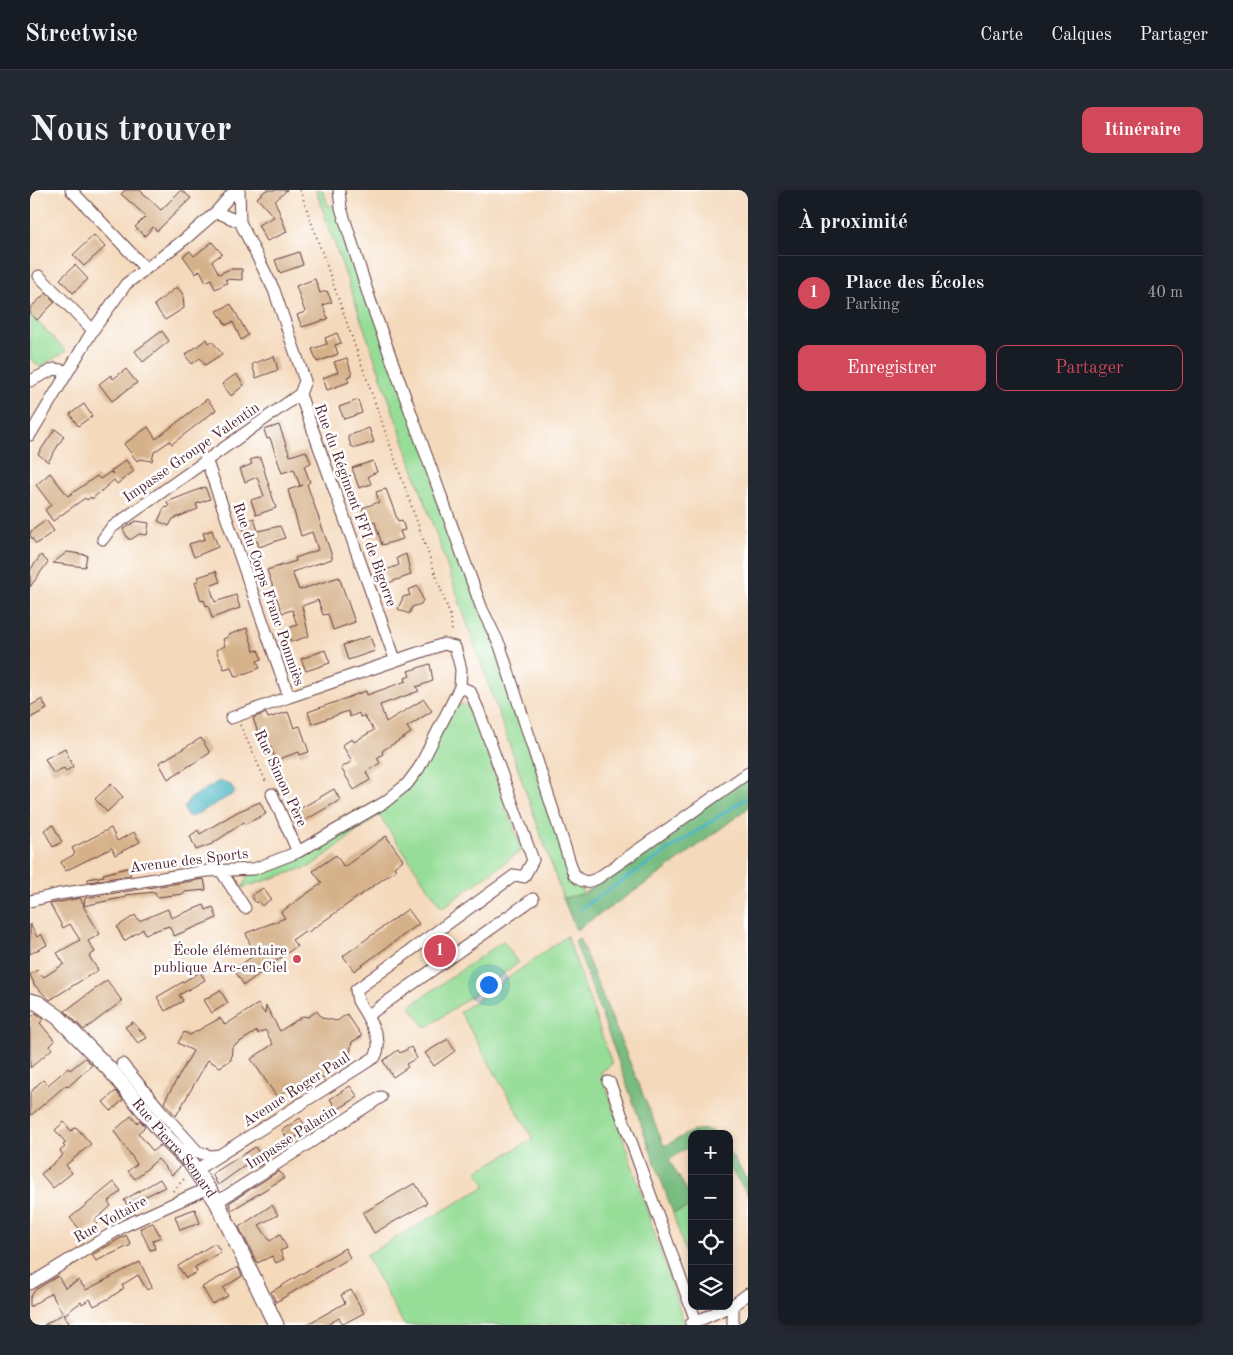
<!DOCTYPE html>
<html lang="fr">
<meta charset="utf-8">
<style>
:root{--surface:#171b24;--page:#242831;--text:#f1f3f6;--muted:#9ea1a6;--line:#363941;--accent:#d1495b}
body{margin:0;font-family:"Old Standard TT",serif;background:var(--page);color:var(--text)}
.controls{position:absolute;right:15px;bottom:15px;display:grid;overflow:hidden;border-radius:10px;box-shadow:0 2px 8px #0003}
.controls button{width:45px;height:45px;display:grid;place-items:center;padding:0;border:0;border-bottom:1px solid var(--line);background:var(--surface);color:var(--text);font:25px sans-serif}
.you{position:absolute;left:458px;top:794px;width:18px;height:18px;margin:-12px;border:4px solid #fff;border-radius:50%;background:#1a73e8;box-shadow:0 0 0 8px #1a73e833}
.badge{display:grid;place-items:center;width:32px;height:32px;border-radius:50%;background:var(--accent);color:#fff;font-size:16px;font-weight:700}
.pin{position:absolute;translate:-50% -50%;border:2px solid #fff;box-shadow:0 1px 5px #0006}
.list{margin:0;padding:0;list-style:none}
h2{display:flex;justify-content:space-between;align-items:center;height:65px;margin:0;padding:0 20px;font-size:21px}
h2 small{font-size:16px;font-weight:400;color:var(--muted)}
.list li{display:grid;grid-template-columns:32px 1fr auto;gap:15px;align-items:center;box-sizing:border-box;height:75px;padding:0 20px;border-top:1px solid var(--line)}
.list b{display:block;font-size:19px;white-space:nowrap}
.list p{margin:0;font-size:16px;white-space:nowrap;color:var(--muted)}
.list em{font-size:16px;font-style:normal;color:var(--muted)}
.actions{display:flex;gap:10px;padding:15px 20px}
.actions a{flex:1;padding:11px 0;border:1px solid var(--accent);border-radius:10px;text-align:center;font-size:18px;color:var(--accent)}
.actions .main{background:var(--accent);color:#fff}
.icon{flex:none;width:28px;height:28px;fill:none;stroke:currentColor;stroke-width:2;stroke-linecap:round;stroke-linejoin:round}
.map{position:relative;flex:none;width:718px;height:1135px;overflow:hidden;border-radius:10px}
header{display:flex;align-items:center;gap:30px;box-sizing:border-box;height:70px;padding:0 25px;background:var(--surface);border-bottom:1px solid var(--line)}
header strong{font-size:24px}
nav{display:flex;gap:28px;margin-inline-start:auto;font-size:18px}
.intro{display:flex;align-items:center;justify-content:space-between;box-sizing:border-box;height:120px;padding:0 30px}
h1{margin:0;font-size:35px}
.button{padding:12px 22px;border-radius:10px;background:var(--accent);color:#fff;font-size:18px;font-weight:700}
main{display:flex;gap:30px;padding:0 30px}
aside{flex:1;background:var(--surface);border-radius:10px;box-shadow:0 2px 8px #0003}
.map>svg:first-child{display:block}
.green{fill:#96dd97;stroke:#707e61}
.forest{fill:#78bc80;stroke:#616e56}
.water{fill:#47b4c3;stroke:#486a77}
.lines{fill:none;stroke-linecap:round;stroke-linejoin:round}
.stream{stroke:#47b4c3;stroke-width:3}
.building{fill:#d5b189}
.minor-casing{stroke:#643b41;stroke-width:13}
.major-casing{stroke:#643b41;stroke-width:17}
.path{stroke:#643b41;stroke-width:2;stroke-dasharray:1 4;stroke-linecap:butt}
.minor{stroke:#fff;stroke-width:11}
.major{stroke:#fff;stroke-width:15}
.poi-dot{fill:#d1495b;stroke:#fff;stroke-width:2}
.labels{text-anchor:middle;stroke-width:5;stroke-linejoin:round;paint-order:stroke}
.street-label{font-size:15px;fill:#4a1f2b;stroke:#fff}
.poi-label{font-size:15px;fill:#4a1f2b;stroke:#fff;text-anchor:end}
</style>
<header>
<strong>Streetwise</strong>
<nav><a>Carte</a><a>Calques</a><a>Partager</a></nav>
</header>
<div class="intro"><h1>Nous trouver</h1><a class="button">Itinéraire</a></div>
<main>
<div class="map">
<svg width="718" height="1135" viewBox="0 0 718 1135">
<rect width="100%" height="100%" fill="#fff"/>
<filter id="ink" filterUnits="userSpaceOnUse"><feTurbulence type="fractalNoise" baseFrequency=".02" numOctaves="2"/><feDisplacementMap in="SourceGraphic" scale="10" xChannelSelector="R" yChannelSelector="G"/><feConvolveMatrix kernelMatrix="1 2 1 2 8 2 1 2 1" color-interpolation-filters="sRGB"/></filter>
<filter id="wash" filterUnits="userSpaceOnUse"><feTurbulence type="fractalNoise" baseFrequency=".0096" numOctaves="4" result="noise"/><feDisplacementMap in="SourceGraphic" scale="20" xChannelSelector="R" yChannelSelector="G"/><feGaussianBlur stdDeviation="1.12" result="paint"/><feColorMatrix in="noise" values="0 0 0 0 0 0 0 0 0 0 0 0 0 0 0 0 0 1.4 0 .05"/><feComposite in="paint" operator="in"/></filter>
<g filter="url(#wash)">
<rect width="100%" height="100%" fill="#f4d9bb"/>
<path class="green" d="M286,0H293L298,16L312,13L553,704L533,708Z
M0,124L36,161L10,177L0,168Z
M433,514L439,518L445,529L492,660L412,718L349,625L281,676L212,698L218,686L225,682L246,678L274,665L377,600L425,516Z
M537,746L582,874L571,882L655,1135H374L336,1065L456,996L447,981L503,949L430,822Z
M473,751L488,773L396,838L380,816Z
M662,1016V1083L643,1023Z"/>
<path class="forest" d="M718,587V618L630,684L546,740L533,708L553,704Z
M549,748L634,956C651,949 669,931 686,944H662V955L639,970L662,1009V1016L643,1023L545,751Z
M699,962L718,990V1005L699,977Z"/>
<path class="water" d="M189,591L201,595L205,603L162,627L156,625L154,618L158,610Z"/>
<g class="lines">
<path class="stream" d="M550,719L718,607
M141,940L155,956"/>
</g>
<g id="blocks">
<path class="building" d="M95,0H110L131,20L151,0L161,8L127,41L123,37L115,46L105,37L116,26L91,4Z
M236,0H257L245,11L257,42L237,51L228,35L244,27L227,8Z
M64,45L75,57L54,76L43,65Z
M182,52L192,64L182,71L189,84L200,79H212V90L195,89L197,93L185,99L181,89L176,92L170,80L166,84L153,66L160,61L164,66Z
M269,62L273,75L250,83L245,70Z
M45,75L58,89L43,103L30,89Z
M285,89L290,103L297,101L302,112L293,115L298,129L272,137L267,125L275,122L266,96Z
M147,97L153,104L154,118L135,130L124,115Z
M16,103L25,112L7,130L0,124V118Z
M201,114L218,145L211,150L203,132L196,135L187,121Z
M132,141L139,151L113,172L105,161Z
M307,143L311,153L305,155L308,164L287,172L282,159L297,154L295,148Z
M177,149L179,153L182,151L192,164L175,175L170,168L162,174L155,165Z
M244,166L248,180L226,188L222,174Z
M317,168L322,185L317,187L319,192L297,200L293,188L308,182L304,172Z
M96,179L107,193L82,211L69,194L81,185L83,189Z
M206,184L214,195L201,206L192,194Z
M177,209L186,220L142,254L140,251L124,262L122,271L110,269L107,271L94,254L118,237L126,249Z
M328,210L332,223L314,229L309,217Z
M54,214L62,226L48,236L40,224Z
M249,235L260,266L276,261L281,273L274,276L280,292L277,294L302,366V369L262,382L269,400L309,387L325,432L303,440L298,424L293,425L288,410L272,416L279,446L261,452L256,439L267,435L262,420L252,423L237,380L266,371L265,368L288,360L282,342L271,346L258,300L273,295L270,296L264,279L252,283L240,248L237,249L234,240Z
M339,238L344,252L326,258L321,256L318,246Z
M25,239L34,246L18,272L8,264Z
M230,267L246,318L226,325L221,310L234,306L227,287L215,292L210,279L222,274L220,270Z
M96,270L104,281L87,294L84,290L62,309L61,307L57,310L55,308L23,331L15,320L21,315L6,295L20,283L38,306L67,286L70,289L80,282L83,284L81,281Z
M343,271L347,282L338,286L341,294L329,298L322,278Z
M175,297L180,309L166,314L168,319L143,329L139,336L128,331L134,318L139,317L137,312Z
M356,299L368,331L372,330L375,340L370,341L373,349L352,355L345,332L338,335L332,318L349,312L346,302Z
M224,328L228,341L250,336L255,348L229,357L227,351L221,353L210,333Z
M16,330L24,341L6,354L0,346V342Z
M106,331L119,333L117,345L109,344L102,349H98L93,339Z
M182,340L188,357L164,367L159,354L175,349L173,343Z
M37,362L57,365L55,377L23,373Z
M376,364L381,385L358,393L354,381L369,375L367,368Z
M11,365L18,372L0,397V380Z
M186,381L190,392L180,396L185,412L206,405L210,418L182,428L178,415L176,416L174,410L171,411L165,392L169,390L168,387Z
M388,396L393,410L391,414L382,417L379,424L368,419L373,407L380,405L378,400Z
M217,438L224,461L228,460L232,469L227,471L230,478L205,487L201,477L194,479L186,460L195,456L193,449L198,447V445Z
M340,446L345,461L318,470L313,455Z
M295,460L300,473L276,481L271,469Z
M400,474L403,491L386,497L389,501L350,515L356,532L394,509L402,521L377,537L381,543L352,561L353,564L347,568L350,573L336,582L340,590L324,600L311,578L322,571L312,555L322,549L324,552L344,540L334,526L330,527L329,523L320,527L318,521L282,534L278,522L336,501L337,505L376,491L375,488L380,486L378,481Z
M12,509L17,519L0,528V516Z
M258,522L264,538L270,536L279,562L270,565L269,562L246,570L239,553L232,555L223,528L236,523L238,528Z
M171,548L180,563L138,589L129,573Z
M35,558L43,577L36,581L34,578L23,583L15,569Z
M81,594L93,607L77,622L65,609Z
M304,599L310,610L267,635L261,624Z
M230,612L236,624L215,634L214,632L182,654L166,660L160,646L168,640L170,644L207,622Z
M23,635L32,652L23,657L14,640Z
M81,638L87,651L104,642L110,652L85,665L82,658L35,681L31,672L45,664L42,658Z
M356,646L373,670L364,677L366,680L277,743L275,741L262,750L267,756L214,795L204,780L224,765L216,743L255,728L251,722L292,693L283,681L306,665L314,677Z
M97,678L101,685L58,692V689L74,686L73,684Z
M174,689L176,700L154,702V704L127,707L125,702L95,705L96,707L53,716L70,744L58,751L65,762L59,766L68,780L20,810L3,794L4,793L0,785L7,780L14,787L34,774L27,763L50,750L40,734L33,738L20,714L50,708L54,715L55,708Z
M233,698L241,709L232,716L228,711L226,713L221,706Z
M174,715L176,720L183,717L187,728L144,746L139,736L115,744L113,739L94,751L87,737L105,725L109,731L138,719L141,728Z
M378,719L389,734L324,781L313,766Z
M0,734L7,747L11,744L17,755L0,764Z
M170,782L175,790L149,805L153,811L135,821L127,807Z
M77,790L92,811L54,840L35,821Z
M190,800L198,813L182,823L174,810Z
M228,814L235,824L236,816L250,841L273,826L278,827L287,821L292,828L307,831L317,824L332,846L322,852L319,868L306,877L307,879L287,892L285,890L272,899L262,897L247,907L221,869L243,854L235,840L228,844L227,841L202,857L201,870L190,877L178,870L146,926L134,912L163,861L148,853L154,842L160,845L190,828L195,835Z
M6,823L14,829L10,833L25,851L20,856L22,859L0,878V828Z
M103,832L117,848L108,853L95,837Z
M418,849L425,861L404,876L395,863Z
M381,857L387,868L376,874L378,877L363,887L353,871L368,860L370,863Z
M55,868L62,875L38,897L36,895L0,926V904L6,896L13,890L18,895L38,878L40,880Z
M320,896L328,907L307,920L300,909Z
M86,901L93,910L81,921L73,912Z
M101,926L107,933L110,930L115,937L108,943L123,961L130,955L151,976L142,985L128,969L105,989L98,981L107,974L84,941Z
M270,928L278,940L259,951L252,940Z
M34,932L41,941L46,937L61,954L36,975L42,983L23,998L11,984L33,965L30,961L35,957L33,955L36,953L25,940Z
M225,957L235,972L227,977L223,970L188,995L182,984Z
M249,981L254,988L202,1020L199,1013Z
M130,989L135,997L97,1015L94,1010Z
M84,992L91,1001L78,1012L81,1016L64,1031L67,1034L52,1042L40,1028Z
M385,993L397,1013L344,1043L333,1023Z
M242,1015L248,1025L229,1035L240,1051L250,1044L257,1058L250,1061L254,1069L246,1073L242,1066L227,1073L209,1037Z
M165,1019L170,1033L150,1040L145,1026Z
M123,1033L131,1047L123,1050L125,1059L120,1060L110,1038Z
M96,1045L101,1055L66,1071L62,1065Z
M185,1053L191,1062L165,1077L167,1082L156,1088L148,1076Z
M315,1058L320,1068L246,1112L241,1102Z
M110,1072L122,1097L117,1100L108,1085L92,1095L94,1098L80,1108L64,1116L60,1109L52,1114L51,1112L34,1125L40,1135H14L33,1124L21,1103L0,1117V1108L5,1100L28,1086L35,1098L49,1090L56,1100Z
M208,1077L212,1086L193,1098L198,1106L182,1114L172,1097Z
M321,1100L334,1123L313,1134L309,1128L297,1135H276L315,1113L311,1105Z"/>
</g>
</g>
<g filter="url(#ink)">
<use href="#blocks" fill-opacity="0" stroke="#643b41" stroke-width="1"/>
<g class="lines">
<g class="minor-casing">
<path id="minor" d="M41,0L115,78
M209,0L210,32L244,100L275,191L270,204L365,469
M309,0L311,18L340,110L452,419L470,456L544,685C552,693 558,693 568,688L718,583
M186,22L210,32
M9,86L63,140
M0,191L24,179L37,181
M0,245L63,140L96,94L155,49L186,22L205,0
M73,349L81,338L270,204
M430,497L440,501L448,519L503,670L494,687L485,685L326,800L328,811L337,826L503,709
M201,528L259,507
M242,604L268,662
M191,681L215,718
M0,711L29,704L177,681L224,679L268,662L355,612L377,594L389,578L430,497L431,479L425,457L414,454L259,507L176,269
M92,874L132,922L168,962L180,966L190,965
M578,892L580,893L666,1131
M166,980L345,867C353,852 344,840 337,826
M187,1012L351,907
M0,1094L94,1036L178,998
M703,1115V1135
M661,1134L703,1115L718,1104"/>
</g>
<g class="major-casing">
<g id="major">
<path id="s1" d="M0,811L8,813L28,827L81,881L135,946L159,971L187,1012L246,1135"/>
</g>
</g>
<path class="path" d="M270,0L421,428L422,444
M210,535L237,594
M143,1001L155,988"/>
<use href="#minor" class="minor"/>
<use href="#major" class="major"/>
</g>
</g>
<circle class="poi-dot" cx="267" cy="769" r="5"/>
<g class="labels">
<g class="street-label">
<text transform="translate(161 262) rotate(-35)" y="5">Impasse Groupe Valentin</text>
<text transform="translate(326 315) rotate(70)" y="5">Rue du Régiment FFI de Bigorre</text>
<text transform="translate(239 404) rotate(71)" y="5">Rue du Corps Franc Pommiès</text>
<text transform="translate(251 588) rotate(65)" y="5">Rue Simon Père</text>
<text transform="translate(159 670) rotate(-7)" y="5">Avenue des Sports</text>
<text transform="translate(266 899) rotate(-33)" y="5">Avenue Roger Paul</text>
<text transform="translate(261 947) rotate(-33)" y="5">Impasse Palacin</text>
<text dy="5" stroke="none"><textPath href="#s1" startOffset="208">Rue Pierre Semard</textPath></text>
<text transform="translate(80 1029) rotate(-29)" y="5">Rue Voltaire</text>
</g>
<g class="poi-label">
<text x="257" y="765">École élémentaire<tspan x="257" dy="17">publique Arc-en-Ciel</tspan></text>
</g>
</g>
</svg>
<div class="controls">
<button>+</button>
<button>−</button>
<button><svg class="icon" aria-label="locate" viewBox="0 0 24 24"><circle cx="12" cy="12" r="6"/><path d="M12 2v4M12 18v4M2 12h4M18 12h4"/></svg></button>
<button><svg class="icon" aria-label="layers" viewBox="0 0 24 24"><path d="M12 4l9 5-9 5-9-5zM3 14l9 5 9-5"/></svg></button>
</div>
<div class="you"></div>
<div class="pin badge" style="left:410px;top:761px">1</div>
</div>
<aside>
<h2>À proximité<small></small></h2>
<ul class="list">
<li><span class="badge">1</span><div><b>Place des Écoles</b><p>Parking</p></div><em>40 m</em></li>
</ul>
<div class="actions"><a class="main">Enregistrer</a><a>Partager</a></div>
</aside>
</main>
